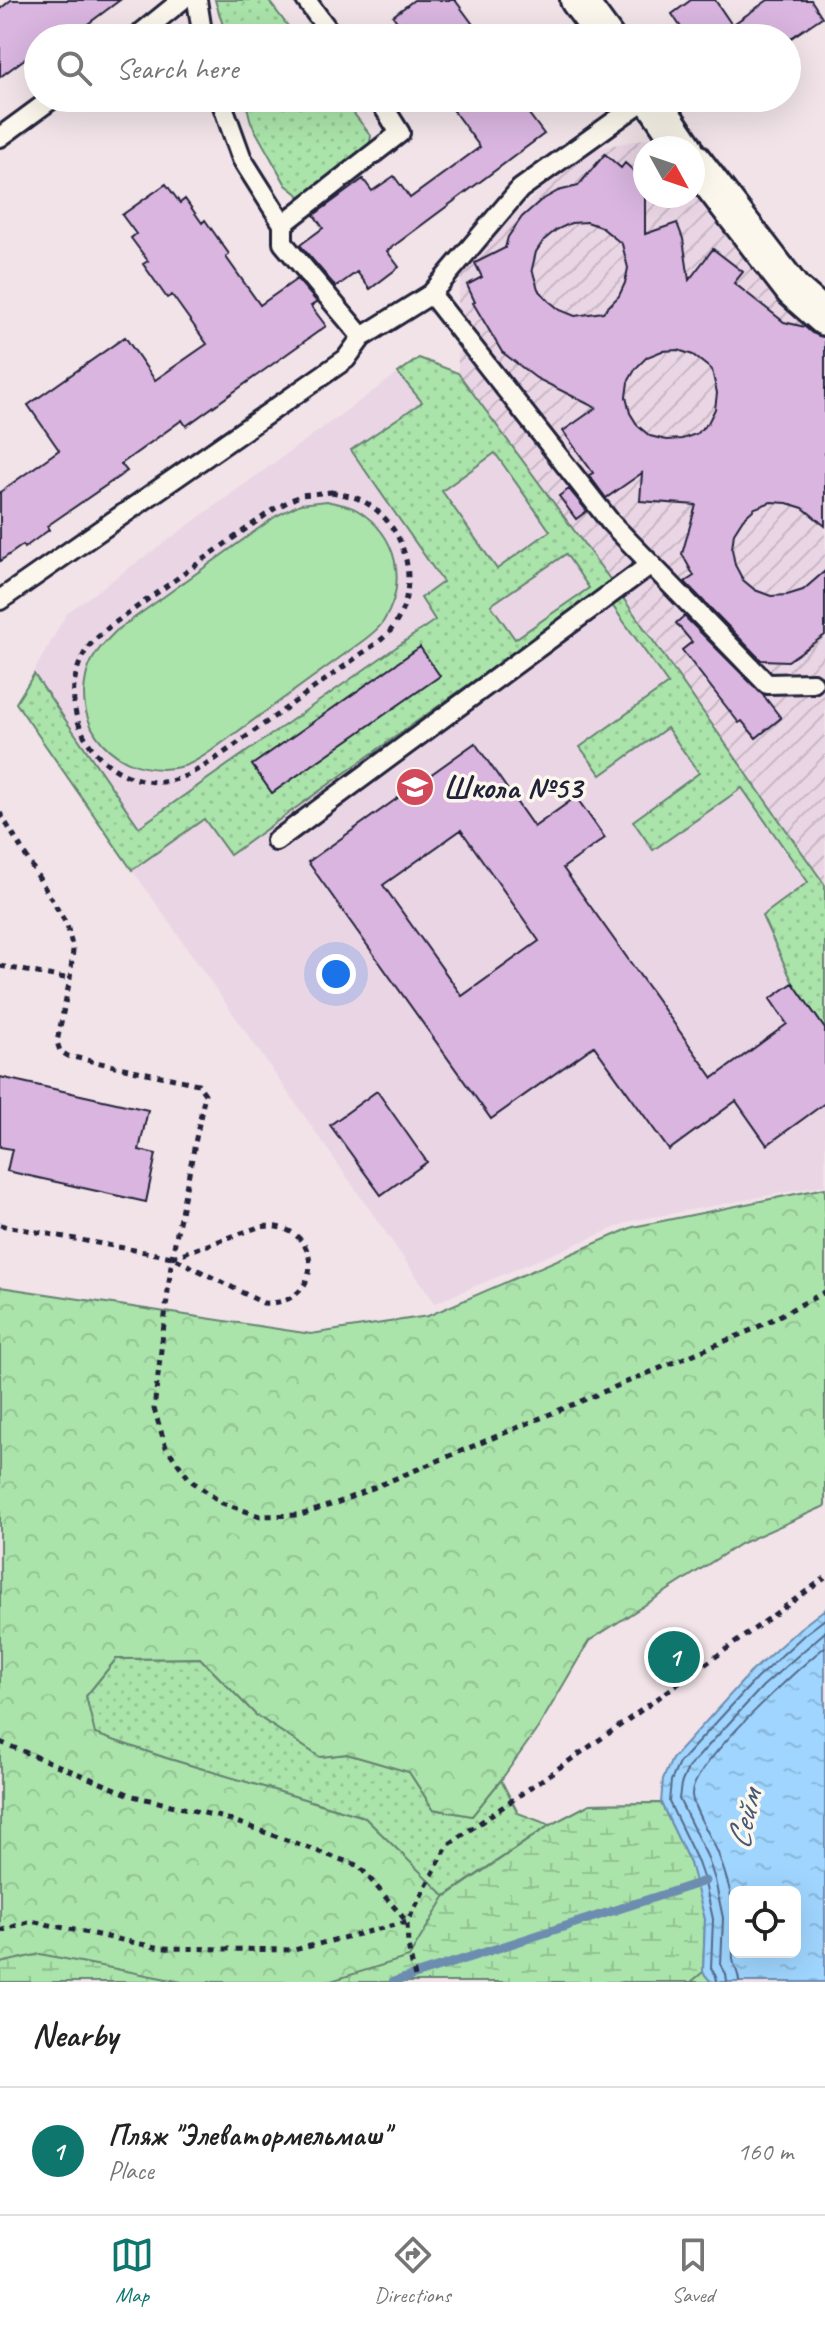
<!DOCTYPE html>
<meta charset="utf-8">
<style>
:root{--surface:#fff;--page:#f2f2f2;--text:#222;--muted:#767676;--line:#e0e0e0;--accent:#0f766e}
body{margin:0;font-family:Caveat,sans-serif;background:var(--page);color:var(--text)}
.controls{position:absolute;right:24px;bottom:24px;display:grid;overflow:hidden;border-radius:12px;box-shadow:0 8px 32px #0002}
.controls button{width:72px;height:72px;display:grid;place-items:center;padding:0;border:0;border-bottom:2px solid var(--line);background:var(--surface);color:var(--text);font:40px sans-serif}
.compass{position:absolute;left:633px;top:136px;width:72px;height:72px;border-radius:50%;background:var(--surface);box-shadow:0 8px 32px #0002;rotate:130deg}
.you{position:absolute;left:336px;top:974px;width:28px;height:28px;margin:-20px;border:6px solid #fff;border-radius:50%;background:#1a73e8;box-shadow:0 0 0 12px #1a73e833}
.badge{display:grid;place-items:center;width:52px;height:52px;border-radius:50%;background:var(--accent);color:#fff;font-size:26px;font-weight:700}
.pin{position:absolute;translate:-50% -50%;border:4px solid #fff;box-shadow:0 2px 8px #0006}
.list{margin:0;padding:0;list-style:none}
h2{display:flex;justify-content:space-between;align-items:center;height:104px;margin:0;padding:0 32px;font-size:34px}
h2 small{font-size:26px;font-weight:400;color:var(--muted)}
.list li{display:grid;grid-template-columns:52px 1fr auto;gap:24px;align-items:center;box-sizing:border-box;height:128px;padding:0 32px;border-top:2px solid var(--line)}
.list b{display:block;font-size:30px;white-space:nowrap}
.list p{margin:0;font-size:26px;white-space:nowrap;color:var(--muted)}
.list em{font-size:26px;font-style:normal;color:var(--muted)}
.icon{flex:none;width:44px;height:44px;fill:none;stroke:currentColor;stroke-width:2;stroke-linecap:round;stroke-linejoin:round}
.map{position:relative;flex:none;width:825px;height:1982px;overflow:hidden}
.search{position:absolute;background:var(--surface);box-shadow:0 8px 32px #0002;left:24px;right:24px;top:24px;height:88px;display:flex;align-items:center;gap:20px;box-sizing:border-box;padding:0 28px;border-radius:44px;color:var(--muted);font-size:30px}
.sheet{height:232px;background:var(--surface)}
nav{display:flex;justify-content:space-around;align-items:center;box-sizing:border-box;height:112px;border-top:2px solid var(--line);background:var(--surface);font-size:22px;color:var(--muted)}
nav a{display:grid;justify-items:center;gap:4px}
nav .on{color:var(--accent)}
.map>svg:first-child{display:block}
.built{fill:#ead5e5}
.industrial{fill:url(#industrial-furrows)}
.grass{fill:url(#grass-dots);stroke:#668372;stroke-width:2;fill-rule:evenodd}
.forest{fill:url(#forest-crowns);stroke:#668372;stroke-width:2}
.wetland{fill:url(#wetland-marsh);stroke:#668372;stroke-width:2}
.garden{fill:#aae4aa;stroke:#668372;stroke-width:2}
.water{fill:url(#water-ripples);stroke:#6d8db0;stroke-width:2;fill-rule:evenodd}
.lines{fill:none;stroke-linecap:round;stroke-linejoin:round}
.shore{stroke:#546a89;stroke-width:2}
.stream{stroke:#6d8db0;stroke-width:9}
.building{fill:#d9b5df;stroke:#22223b;stroke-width:2;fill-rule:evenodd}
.service-casing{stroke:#22223b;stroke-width:24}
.minor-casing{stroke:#22223b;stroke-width:40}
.path{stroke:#22223b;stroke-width:5;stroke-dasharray:6 6;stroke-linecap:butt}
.service{stroke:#fbf7ec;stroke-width:18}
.minor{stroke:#fbf7ec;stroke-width:34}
.labels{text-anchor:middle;stroke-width:7;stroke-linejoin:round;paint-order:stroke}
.poi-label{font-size:32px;font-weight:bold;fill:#22223b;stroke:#fbf7ec;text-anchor:start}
.water-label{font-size:34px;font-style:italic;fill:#485876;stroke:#fbf7ec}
</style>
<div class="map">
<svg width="825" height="1982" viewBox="0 0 825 1982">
<defs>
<pattern id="industrial-furrows" width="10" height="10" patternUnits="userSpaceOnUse" patternTransform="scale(2)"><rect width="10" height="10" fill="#ead5e5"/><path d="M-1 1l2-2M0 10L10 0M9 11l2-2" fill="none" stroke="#c8b7c5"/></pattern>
<pattern id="grass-dots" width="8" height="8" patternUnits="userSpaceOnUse" patternTransform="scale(2)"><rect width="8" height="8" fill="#aae4aa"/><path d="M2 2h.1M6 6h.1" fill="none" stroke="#92c393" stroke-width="1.8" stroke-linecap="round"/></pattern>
<pattern id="forest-crowns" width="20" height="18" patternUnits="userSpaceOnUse" patternTransform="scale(2)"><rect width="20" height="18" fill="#aae4aa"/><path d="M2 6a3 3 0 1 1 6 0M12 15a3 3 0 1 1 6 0" fill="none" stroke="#92c393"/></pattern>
<pattern id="wetland-marsh" width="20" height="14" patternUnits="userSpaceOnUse" patternTransform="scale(2)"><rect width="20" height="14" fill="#aae4aa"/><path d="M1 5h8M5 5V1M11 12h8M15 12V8" fill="none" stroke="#92c393"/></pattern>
<pattern id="water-ripples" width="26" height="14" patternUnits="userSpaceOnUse" patternTransform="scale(2)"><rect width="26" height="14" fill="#9fd5fe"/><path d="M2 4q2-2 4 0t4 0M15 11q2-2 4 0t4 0" fill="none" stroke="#89b7db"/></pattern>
</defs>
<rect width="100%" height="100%" fill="#f1e3e8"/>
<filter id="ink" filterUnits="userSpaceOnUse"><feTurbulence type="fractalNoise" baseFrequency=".0125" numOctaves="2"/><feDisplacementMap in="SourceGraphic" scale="16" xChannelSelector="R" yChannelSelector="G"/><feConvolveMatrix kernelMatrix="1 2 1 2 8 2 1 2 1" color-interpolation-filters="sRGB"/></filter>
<g filter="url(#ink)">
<path class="built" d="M419,358L458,373L612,582L825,885V1185L631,1221L435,1303L16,703L67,613Z"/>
<path class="industrial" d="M649,138L657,148H645V196H693V191L770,284L825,328V885L612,582L458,373V297L465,261L541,190L594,149Z"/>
<path class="grass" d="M215,0H268L297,38H227Z
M245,98H342L371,136L369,148L307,195L300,196L286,185L251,123Z
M419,358L458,373L612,582L230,855L204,819L132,870L16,703L34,674L139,827L435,620L421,598L443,582L351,450L422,402L398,373ZM495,453L550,531L497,569L442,491ZM566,554L589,588L515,639L491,605Z
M623,598L825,885V1029L793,983L762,916L808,882L742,788L653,850L633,821L699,773L667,728L601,775L580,747L668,684L612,605Z
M200,1658L256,1715L320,1757L347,1754L409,1772L433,1809L472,1816L501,1780L518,1813L550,1825L445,1897L364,1817L166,1758L94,1734L86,1696L116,1659Z"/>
<path class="forest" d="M825,1188V1506L740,1544L589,1641L538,1728L501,1780L472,1816L433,1809L409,1772L347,1754L320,1757L256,1715L200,1658L116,1659L86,1696L95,1734L166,1758L364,1817L445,1896L550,1825L590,1804L661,1803L703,1972L711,1982H0V1287L311,1334L428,1316L633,1227Z"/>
<path class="wetland" d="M661,1803L690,1863L697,1885L705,1919L703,1972L691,1982H305L331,1981L409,1957L445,1897L550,1825L590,1804Z
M40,1954L182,1982H0V1963Z"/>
<path class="garden" d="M327,501C337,504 349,505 357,510C398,535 408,583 383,622C377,631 368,637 360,643L211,751C203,756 194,763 184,766C128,781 73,737 86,677C90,657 103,644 116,631L276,516L300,504Z"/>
<path class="water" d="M825,1609V1982H711L703,1972L705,1919L690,1863L661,1803L663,1779L672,1759L750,1673L799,1629ZM735,1892H795V1952H735Z"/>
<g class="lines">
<path class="shore" d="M717,1982L716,1976L711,1968L713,1919L705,1883L697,1860L669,1802L671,1781L679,1763L756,1679L804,1635L825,1619
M727,1982L726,1974L721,1965L723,1918L715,1880L707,1856L679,1799L681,1784L688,1768L763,1686L825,1632
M739,1982C739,1973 734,1967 733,1959C732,1945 736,1930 735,1916C732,1896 726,1875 719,1856C714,1840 693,1811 692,1795C689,1767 800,1666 825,1647"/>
<path class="stream" d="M393,1982L705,1881"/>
</g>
<path class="building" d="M11,0H120L69,38H38V49L0,77V9Z
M414,0H455L483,38H409L393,16Z
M691,0H715L732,25L768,0H811L822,17L791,38H688L672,14Z
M444,98H517L544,134L387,251L399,267L370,289L357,272L336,287L300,245L323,228L314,215L363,179L372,191L394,176L410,198L480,147Z
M605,154L621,168L625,163L645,181V234L677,223L683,239L689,280L713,249L743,272L734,283L784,322L805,327L812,333L825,337V526L803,508L787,503L771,502L755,508L743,519L734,533L732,549L735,565L743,580L755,590L771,596L787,595L803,590L825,571V635L788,661L761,660L685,582L694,576L682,554L696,505L640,501L642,473L606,498L589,475L593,473L563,431L596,408L536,378L502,352L473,303L475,302L467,285L482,277L475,263L505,248L508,237L522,217L540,201L558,191L578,186ZM587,222L601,227L622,244L628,268L625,283L619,296L603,312L575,316L560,310L549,301L538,289L532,269L536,252L544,240L556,230L571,223ZM678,350L693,355L712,370L717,393L715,409L708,423L696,434L682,439L666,440L650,436L638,426L630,413L626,397L628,382L636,368L647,357L662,351Z
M166,184L180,203L185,199L202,223L205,220L229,254L226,257L260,305L297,279L317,302L311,306L326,326L186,426L182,420L121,464L127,471L47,526L49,530L39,537L24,548L23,545L0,561V492L59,450L28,405L125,337L155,380L207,344L172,295L167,298L143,264L148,261L131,238L136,234L122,215Z
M569,489L587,511L576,519L559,496Z
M684,616L763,695L781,718L756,738L742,721L739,723L682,650L692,642L676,623Z
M420,647L440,676L272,793L252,765Z
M475,743L534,827L576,797L605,838L563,868L713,1078L787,1024L770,999L793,983L825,1029V1103L767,1145L736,1101L669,1150L594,1046L491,1119L308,862ZM461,830L539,941L462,996L383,885Z
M0,1077L148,1110L139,1150L156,1154L146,1202L7,1171L12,1149L0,1147Z
M377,1091L427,1162L381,1195L330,1125Z"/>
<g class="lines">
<g class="service-casing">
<path id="service" d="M197,0L203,38
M306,0L334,38
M135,38L182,0
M220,98L242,159L283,224L400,133L378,98
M0,137L53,98
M283,224V243L362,337
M431,294L611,523L767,684L813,683
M0,600L346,359L362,337L431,294L520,189L647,98
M276,841L651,564"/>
</g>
<g class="minor-casing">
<path id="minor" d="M578,0L606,38
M651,98L685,148
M693,160L793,290L825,318"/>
</g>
<path class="path" d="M331,492C341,494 353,496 361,500C408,524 423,588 391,630C385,638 375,644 367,650L214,760C196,771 178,783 156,782C92,779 51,705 87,649C92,641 102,634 109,627L274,509L301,495Z
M0,813L67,925L73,950L70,979L57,1042L60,1051L68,1056L198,1084L205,1094L172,1257L154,1409L166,1447L190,1480L222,1503L260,1516L301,1515L339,1502L754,1329L825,1292
M0,966L70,979
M0,1225L172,1257L263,1303C328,1307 324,1218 259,1227L173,1257
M0,1742L133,1796L225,1818L359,1866L407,1922L408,1946L416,1982
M0,1931L31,1921L160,1948L294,1950L407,1922L448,1845L625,1722L825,1578"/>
<use href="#service" class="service"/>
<use href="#minor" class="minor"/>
</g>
</g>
<defs>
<g id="school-disc" transform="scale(2)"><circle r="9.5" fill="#d1495b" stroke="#fbf7ec"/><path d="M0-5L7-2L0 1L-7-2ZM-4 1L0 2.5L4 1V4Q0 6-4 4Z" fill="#fff"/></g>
</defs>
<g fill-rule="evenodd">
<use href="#school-disc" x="415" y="787"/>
</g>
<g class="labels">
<g class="poi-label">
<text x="443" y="798">Школа №53</text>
</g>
<g class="water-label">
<text transform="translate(743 1819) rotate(-77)" y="12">Сейм</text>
</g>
</g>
</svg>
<div class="controls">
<button><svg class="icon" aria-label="locate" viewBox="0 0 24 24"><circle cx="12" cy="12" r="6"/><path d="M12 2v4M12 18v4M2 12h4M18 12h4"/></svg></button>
</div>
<svg class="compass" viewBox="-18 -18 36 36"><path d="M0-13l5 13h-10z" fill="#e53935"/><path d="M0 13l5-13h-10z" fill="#767676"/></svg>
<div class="you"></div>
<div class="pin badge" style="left:674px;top:1657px">1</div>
<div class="search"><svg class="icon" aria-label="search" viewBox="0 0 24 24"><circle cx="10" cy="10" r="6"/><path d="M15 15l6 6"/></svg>Search here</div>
</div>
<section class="sheet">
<h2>Nearby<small></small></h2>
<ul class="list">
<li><span class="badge">1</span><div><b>Пляж &quot;Элеватормельмаш&quot;</b><p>Place</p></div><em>160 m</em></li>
</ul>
</section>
<nav>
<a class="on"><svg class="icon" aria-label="map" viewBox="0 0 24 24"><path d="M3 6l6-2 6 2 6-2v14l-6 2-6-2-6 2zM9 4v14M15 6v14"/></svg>Map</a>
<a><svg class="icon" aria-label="directions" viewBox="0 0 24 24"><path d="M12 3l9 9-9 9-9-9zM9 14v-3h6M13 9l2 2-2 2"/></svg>Directions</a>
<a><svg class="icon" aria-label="saved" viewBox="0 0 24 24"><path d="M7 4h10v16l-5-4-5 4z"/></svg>Saved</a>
</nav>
